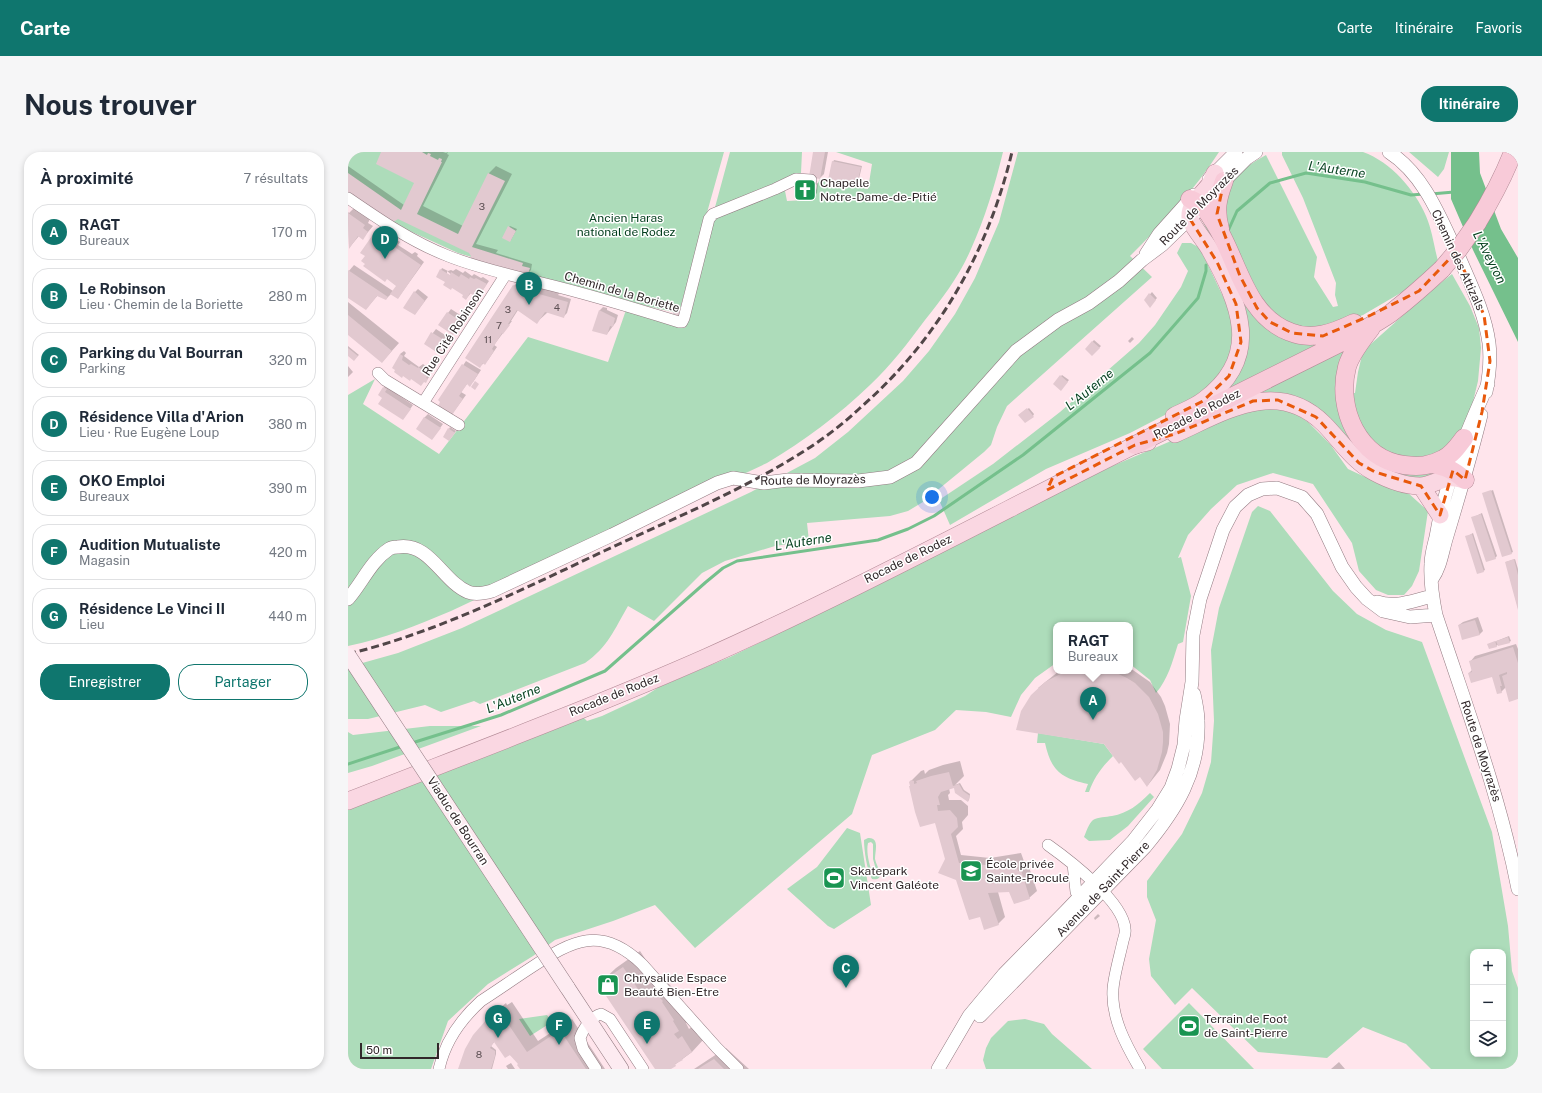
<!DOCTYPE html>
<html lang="fr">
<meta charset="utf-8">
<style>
:root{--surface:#fff;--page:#f6f6f7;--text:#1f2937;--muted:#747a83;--line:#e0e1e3;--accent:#0f766e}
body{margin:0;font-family:"Public Sans",sans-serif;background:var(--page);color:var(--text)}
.controls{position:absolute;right:12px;bottom:12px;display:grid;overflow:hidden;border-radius:8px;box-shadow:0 2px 6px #0003}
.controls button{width:36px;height:36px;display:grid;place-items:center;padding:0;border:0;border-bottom:1px solid var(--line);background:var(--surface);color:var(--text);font:20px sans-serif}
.scale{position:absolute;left:12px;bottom:10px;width:79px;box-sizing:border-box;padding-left:4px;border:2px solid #31282a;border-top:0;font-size:11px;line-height:14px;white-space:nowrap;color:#31282a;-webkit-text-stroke:3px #fff;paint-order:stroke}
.you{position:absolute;left:584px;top:345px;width:14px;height:14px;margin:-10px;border:3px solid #fff;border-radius:50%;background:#1a73e8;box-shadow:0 0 0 6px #1a73e833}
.badge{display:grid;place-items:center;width:26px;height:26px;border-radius:50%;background:var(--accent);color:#fff;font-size:13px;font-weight:700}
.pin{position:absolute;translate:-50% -33px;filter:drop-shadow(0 1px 2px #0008)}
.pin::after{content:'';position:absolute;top:21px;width:14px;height:12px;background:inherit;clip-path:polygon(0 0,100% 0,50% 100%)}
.popup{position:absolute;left:705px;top:470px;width:80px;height:52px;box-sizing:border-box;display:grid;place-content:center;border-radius:8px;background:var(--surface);filter:drop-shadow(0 1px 3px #0005);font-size:13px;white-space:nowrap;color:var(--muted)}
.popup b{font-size:15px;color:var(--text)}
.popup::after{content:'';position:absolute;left:50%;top:100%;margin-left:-8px;border:8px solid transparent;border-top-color:var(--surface)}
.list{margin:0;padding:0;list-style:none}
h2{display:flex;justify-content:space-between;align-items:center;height:52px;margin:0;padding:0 16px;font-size:17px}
h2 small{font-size:13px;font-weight:400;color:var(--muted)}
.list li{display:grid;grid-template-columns:26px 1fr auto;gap:12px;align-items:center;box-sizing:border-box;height:56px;margin:0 8px 8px;padding:0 8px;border:1px solid var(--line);border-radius:16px}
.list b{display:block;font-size:15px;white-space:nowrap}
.list p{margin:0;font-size:13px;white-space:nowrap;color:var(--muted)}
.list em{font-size:13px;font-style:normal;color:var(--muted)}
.actions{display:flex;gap:8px;padding:12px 16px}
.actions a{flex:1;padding:9px 0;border:1px solid var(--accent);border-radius:16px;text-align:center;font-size:14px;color:var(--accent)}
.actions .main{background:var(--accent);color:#fff}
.icon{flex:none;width:22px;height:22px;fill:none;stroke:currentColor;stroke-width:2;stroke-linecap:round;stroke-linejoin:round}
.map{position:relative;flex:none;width:1170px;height:917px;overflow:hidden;border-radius:16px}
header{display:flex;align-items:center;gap:24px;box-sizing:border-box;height:56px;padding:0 20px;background:var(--accent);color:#fff}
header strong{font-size:19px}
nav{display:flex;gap:22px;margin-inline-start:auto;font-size:14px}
.intro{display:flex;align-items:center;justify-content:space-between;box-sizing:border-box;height:96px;padding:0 24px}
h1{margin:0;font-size:28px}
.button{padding:10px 18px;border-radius:16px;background:var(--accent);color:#fff;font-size:14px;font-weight:700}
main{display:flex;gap:24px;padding:0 24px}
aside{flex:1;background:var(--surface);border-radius:16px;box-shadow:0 2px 6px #0003}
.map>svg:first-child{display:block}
.green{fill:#addcba;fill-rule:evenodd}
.water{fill:#75c08c}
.shadow{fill:#0003;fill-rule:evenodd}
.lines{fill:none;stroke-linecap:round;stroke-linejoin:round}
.stream{stroke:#75c08c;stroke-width:3}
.building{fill:#e2c9d0}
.minor-casing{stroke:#927a81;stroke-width:12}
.tertiary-casing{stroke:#927a81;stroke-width:14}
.secondary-casing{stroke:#927a81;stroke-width:16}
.primary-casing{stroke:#b28995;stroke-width:18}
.trunk-casing{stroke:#b28995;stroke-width:19}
.minor{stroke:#fff;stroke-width:11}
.tertiary{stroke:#fff;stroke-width:13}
.secondary{stroke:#fdebf1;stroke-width:15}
.primary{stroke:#fad7e2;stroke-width:17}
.trunk{stroke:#f8cad8;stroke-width:18}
.rail{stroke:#514648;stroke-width:3;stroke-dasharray:8 4;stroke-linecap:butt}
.secondary-bridge-casing{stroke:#927a81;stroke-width:16;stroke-linecap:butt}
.trunk-bridge-casing{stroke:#b28995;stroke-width:19;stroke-linecap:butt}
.secondary-bridge{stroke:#fdebf1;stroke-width:15}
.trunk-bridge{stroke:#f8cad8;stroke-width:18}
.marked{fill:none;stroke:#e8590c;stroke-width:3;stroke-dasharray:8 5;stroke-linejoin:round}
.labels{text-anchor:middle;stroke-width:3;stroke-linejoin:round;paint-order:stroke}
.number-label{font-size:10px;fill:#5d5054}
.poi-label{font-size:12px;fill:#31282a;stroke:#fff;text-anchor:start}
.street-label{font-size:12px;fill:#31282a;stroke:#fff}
.park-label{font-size:12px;fill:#003c1b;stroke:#fff}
.water-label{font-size:13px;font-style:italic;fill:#0b4524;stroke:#fff}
</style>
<header>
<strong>Carte</strong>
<nav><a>Carte</a><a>Itinéraire</a><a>Favoris</a></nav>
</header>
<div class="intro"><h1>Nous trouver</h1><a class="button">Itinéraire</a></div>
<main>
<aside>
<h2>À proximité<small>7 résultats</small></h2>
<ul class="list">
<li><span class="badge">A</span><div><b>RAGT</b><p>Bureaux</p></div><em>170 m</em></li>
<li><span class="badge">B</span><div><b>Le Robinson</b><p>Lieu · Chemin de la Boriette</p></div><em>280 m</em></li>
<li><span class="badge">C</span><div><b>Parking du Val Bourran</b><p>Parking</p></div><em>320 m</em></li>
<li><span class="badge">D</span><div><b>Résidence Villa d'Arion</b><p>Lieu · Rue Eugène Loup</p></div><em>380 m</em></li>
<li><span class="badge">E</span><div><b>OKO Emploi</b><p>Bureaux</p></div><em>390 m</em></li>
<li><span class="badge">F</span><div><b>Audition Mutualiste</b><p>Magasin</p></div><em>420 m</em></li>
<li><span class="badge">G</span><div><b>Résidence Le Vinci II</b><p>Lieu</p></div><em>440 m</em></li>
</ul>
<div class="actions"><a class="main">Enregistrer</a><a>Partager</a></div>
</aside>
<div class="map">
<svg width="1170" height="917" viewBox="0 0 1170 917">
<rect width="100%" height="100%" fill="#ffe5ec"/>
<path class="green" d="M0,0H376L332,157L334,159L335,162L325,163V160L281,150L180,122L110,101L42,70L0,40Z
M382,0H454L453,21L431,29L426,35L366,59Z
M488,0H655C647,33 637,66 623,97C612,123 594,147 577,168C560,191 543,213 522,233C491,263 456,289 419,311L103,459C69,473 36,487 0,494V243L27,227L15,252L91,302L180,185L260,210L278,158L337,176L366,67L434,39H437L439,49L458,48L467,44L469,33L472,27L520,37L524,12Z
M670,0H871C847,38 814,72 782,104L804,125L659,254L649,275L643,293L636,300L575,350L560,359L542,364L459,371L461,389L427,394L377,409L354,421L306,469L280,454C266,478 260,495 237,511L132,552L126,549L93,560L77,553L20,567H0V515L50,501L114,476L403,340L467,306L500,280L555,229L581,199L607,162L627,126L651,70Z
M934,0H1015C1043,10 1067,38 1078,64C1084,78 1086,94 1090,109L1056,139L1015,163L974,178L948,177L916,153L876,71L871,53C886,26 891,18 918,3L969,105L966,125L985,155L990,154L987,143L988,131L955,46L934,3Z
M1061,0H1101L1096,17L1090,25Z
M853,61L905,159L974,190L878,240L895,206L863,88L852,63Z
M834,91H843L852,96L879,153L884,167L885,200L874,224L838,252L782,281L698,317L602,373L591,348L645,312L712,260L791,191L807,173L833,135L840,119L829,101Z
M1104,122L1122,154L1131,176L1133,196L1130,229L1123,258L1114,279L1099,298L1075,308L1035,300L1011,274L1000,241H1007L1010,220L1015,199L1080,141Z
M1005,192L994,215L1009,289L1095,319L1069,328L1031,319L981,271L902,243Z
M909,256L936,257L949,262L961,271L982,292L1000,317L1015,324L1059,340L1080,359L1071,419L1064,434L1056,443H1040L1028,438L1011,419L1004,391L965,332L925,321L889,333L863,357L840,383L830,406L833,405L843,444L835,490L830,492C824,511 820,527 808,541L802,528L782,512V473H708V511L687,526L673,543L663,565L638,560L608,558L587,578L524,603L504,662L347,796L307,753L265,769L207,788L185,804L140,832L100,869L83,917H0V657L235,565L239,569L254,564L297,544L311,535L382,505L520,438L748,321L891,260Z
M910,354L922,359L985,439L1009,462L1038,478L1074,490L1144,680L1160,774L1164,819L1170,836V917H1083L1058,892L1015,875L979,906L910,900L844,836L827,853L803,824L801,807L808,768L799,745V729L834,682L854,641L863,610L866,569L863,498L871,456L904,360ZM1125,800H1155V902H1125Z
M82,574H133L24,614L0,621V580L5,583Z
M690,581L756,592L765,604C754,615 746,625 741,640H737L740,632C712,626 703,618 697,591H689Z
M802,641L806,645L780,674L762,688L741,689L736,685C738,680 741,671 745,668C750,665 758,665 764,664C780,661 790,653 802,641Z
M499,676L512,681L523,753L486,777L480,774L439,737L469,715Z
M520,686C532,685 527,699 527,707C528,712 531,717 533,722C531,727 529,728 524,727C519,719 516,698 516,688ZM523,690L525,692V707L529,721L528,723L524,720C521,712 518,699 520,691Z
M841,851L906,917H814L795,897Z
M199,863L204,870L182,884L171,867Z
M677,867L696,872L704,882L744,917H638L635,908L638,896L643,886L660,869Z"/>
<path class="water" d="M1103,0H1131L1132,21L1153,77L1170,106V190L1125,98L1103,47Z"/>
<path class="shadow" d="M35,0H95L98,1L100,0L99,2L101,3L75,54L115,74L141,21L148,14L164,22L128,92L150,98L148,101L184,112L183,118L180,121L122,101L0,39V14L56,53L67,31Z
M466,0H480L476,22L472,26Z
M486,8L514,14L510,31L509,32L485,10Z
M454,29L470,31L469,41L467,43L458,42L456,46Z
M6,56L22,67L20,71L25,74L15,86L11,84L1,96L0,60L1,61Z
M162,74L169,77L163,88L161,75Z
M32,77L52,90L50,93L64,102L67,100L70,102L69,104L76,110L50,146L43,142L38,147L30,143L18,157L0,145V120L6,113L45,139L53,129L18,112V104L26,82Z
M94,116L100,119L103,118L105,119L108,117L115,121L117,119L124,124L126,122L133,126L135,125L141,129L130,145L123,141L118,147V141L99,130L93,118ZM99,119L106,125L99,122Z
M185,121L183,125L216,135L210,143L223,147L219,161L216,164L200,160L189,170L170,158L163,169H164L146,193L149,195L140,208L131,215L156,148L166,134L177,122L182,125Z
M70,137L80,145L67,162V140Z
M804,140L809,146L802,154L797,148Z
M0,150L51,191L34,210L0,181Z
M255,155L259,156V158L270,163L268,170L259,182L245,178L252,158Z
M103,157L117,166L105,182L100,161Z
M88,177L103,187L96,198L77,191Z
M784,185L786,187L782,191L780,189Z
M746,188L753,194L744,203L738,197Z
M0,194L11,203L6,207L0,202Z
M56,199L58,201L56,204L64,210L71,215L75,212L84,218L81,222L83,223L77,230L63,226L55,223L52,202Z
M118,209L133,218L125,230L119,232L113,240L118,243L104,262L92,248Z
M0,214L5,220L0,225Z
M714,223L721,228L713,237L707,231Z
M37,234L65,253L55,267L35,245L36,236Z
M681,256L686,262L685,264L672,263Z
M80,262L95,272L84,287L76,266Z
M102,275L108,279L102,286L101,277Z
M1145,338L1165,400L1163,401L1135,342Z
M1134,361L1149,404L1147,406L1124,366Z
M1125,381L1137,418L1135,419L1118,385Z
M1167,407L1170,417V456L1158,410Z
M1130,465L1135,479L1131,483L1111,473L1115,470Z
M1161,484L1163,489L1161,490L1151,492L1148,494L1141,492Z
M1168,492L1170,497V546L1158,535L1153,540L1145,524L1121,521L1124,518L1122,510L1127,504Z
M782,516L802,530L813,545L817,554L822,572L821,592L819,601L812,618L800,633L792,623L773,608L757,591L690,536L711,519H782Z
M612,609L616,624L607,633L612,631L616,638L622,642L621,648L620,649L606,634L601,636L602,641L600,643L601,648H613L620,654V663L614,670L615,677L608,684L613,703L642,706L673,701L677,712H680L689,739L681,746L662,739L650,740L657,765L650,772L632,764L609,727L592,678L562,630L573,619L576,618L577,622L581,618L595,613Z
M750,762L752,764L747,768L746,766Z
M292,799L308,823L299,832L300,833L310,825L312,829L315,827L319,831H320L326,837L325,838L342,867L338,871L341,877L346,873L355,888L344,900L321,917H308L251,832L268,816Z
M164,850L190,889L224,867L257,917H173L172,912L147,889L143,894L148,898V902L144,917H111L140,868L152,856L158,851L159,853Z
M378,896L401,917H346Z
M991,910L997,917H983Z
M163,911L167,917H160L158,914Z"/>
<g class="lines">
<path class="stream" d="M1083,42L1106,40
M880,79L889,59L922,31L958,21L1017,30L1063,43L1076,42
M64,591L153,563L257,519L358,430L375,416L389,409L530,388L560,377L586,364L675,303L802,201L850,146L858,119V113
M0,612L55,594"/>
</g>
<path class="building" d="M33,0H74L79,3L80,1L83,2L82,4L90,8L91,6L94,7L93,10H94L69,62L110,82L140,21L157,29L124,95L175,111L174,114L182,116L180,122L123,107V104L121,101L50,67L47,69H41L0,40V21L53,58L66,31L28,12Z
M465,0H477L472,27L461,25Z
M484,9L513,15L509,33L480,28Z
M451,30L469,33L467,44L458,42L457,47H450V42L448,41L446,37V34Z
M0,61L17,73L15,76L20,80L15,88L10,84L1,97Z
M160,74L168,79L162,90L154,86Z
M26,81L73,113L50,147L42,142L48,134L39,127L37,130L15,114L17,112L13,109L17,104L12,101Z
M92,117L102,123L103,120L111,125L113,122L121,127L122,125L126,127L128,126L139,132L130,146L122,141L118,148L114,145L115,143L104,136L103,138L95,133L97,130L88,125Z
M0,118L40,145L38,148L29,144L18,158L0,146Z
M165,133L170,136L173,135L172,136L179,140L180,139L220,150L216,166L197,160L189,172L169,158L160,172L162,173L155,182L154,181L144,197L146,199L137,213L135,211L132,216L117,206Z
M66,139L77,149L67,163L55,156Z
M801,141L808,148L802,156L796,148Z
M331,156L333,158L332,166L325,162L326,158Z
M251,158L267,166L265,175L262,174L259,183L244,179Z
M99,160L114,170L105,183L90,173Z
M0,163L44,199L34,211L0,183Z
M83,180L101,191L93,203L76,192Z
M744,189L752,196L744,204L737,197Z
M0,196L10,204L6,209L0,204Z
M52,202L55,204L54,208L61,213L63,212L70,216V215L81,222L78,226L80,227L78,231L76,230L73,234L63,227L62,229L55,224L54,226L46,220L47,218L44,216Z
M85,207L89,210L86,215L81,212Z
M114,212L130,222L122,235L119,232L111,244L115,247L104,263L90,254L92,250L90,248Z
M712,223L720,230L713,239L705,232Z
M127,229L131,232L127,238L123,235Z
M35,235L39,237L37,240L63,257L55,268L30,252L34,246L30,243Z
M679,256L686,265L677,271L670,263Z
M76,265L93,276L84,288L68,277Z
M100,276L107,281L101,289L95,285Z
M1143,338L1164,402L1154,405L1134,341Z
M1133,362L1148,407L1138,410L1123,365Z
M1124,382L1136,420L1129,422L1117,384Z
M1166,407L1170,423V458L1157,410Z
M1127,468L1132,483L1114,488L1110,473Z
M1160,485L1162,491L1150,494L1148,489Z
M1147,489L1149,495L1141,497L1139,492Z
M1165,495L1170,511V547L1161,550L1154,524L1159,522V520L1151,523L1154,534H1152L1154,541L1149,542L1144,525L1123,531L1120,521L1124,520L1121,509Z
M718,519H764L779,526L787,531L801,545L810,562L815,580V590L814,600L809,618L799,635L792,625L787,629L773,610L771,612L756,592L668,578L673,559L683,543L697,530Z
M601,620L605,634L611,632L615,639L622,644L620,650L607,641L606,636L593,640L590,645L592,653H589L590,659L602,658L609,666L610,675L603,682L611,711L638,713L666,708L670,719L673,718L682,747L666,752L661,740L640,741L651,773L636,778L632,765L621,768L608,728L590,721L597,707L587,671L572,675L567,660L561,634H562L561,630L563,628L566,629V632L569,631L568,629L583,624Z
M275,815L292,840L299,836L300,839L303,837L315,849L314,850L326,868L325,869L331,879L326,882L330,887L334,884L344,900L334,907L335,908L327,912L328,914L323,917H307L250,832Z
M152,860L179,900L212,878L238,917H172L169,913L170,912L162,903L157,906L146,890L142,896L147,899V904L143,917H110L117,897L125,883L139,867L146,862L148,863Z
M366,907L376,917H350L356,913Z"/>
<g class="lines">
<g class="minor-casing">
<path id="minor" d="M0,46C32,68 64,90 100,104C130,116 162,123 194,131C240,142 286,156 331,170H334L336,166L361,67L365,62L427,37L448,27L463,28
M30,221L37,228L111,273
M75,251L158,122
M700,693C721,708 776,750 777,777C778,781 776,785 775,789C772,803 766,823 765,837C763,866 778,893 792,917
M725,712L728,740L738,749
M91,917C97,889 112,868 133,849C150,838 167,826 184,815C225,788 253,773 294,812L369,896L390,917
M248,917L235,897L232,886C235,877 244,864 253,862L262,867L295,917"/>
</g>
<g class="tertiary-casing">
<path id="tertiary" d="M1041,0C1077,23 1093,68 1111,105C1123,133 1137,161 1141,191C1143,207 1141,225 1138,240
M861,27L888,0
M870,35L899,6L908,0
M798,102L811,82L846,43
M1140,232C1118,281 1097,331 1088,385C1086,393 1083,403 1083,412C1082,428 1085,448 1088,463C1118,554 1152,644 1170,737
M1084,427C1093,414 1094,400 1099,384C1111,344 1123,304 1133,263
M0,447C14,431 23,409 41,397C44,395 47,395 50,395C82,390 94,429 120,440C127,443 137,441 144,439L264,383L369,331L385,326L416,331L440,328L510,329L542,325L568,311L668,199L710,168L741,151L771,129L794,108L814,93L848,60
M1029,450C1047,456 1066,449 1084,444
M632,864L797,695C828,658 852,620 850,569C850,560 848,551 846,542
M590,917L621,864L656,822L718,759L785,689L810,657L823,636L830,617L836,593L838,568L844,530L845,483L852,447L875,378L887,355L900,343L914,337L929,336L954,345L969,362L994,415L1008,435L1019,447L1035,459L1062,465L1088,463"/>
</g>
<g class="secondary-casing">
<path id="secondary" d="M219,835L273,917"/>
</g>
<g class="primary-casing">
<path id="primary" d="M826,264C836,259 847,255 856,248C915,204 892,152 862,98C858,90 842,72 842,65C841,52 855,42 862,32C864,29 865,25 867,21
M827,282C876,260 929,225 976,272C992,288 1005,309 1026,320C1039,327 1057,334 1072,334C1082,334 1092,327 1101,326C1106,325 1112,327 1117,328
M1073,334L1092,363
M0,649C120,602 241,557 359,505C504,440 645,364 787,293L800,290"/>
</g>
<g class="trunk-casing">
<path id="trunk" d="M842,47C856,53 858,58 866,70C890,106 896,163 942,180C964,189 985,181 1006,171
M1129,71C1143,48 1155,26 1165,0
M872,77C867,58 869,48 876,29
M1023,176C1014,188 1003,201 999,215C988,257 1011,307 1056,313C1071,315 1082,314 1095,307C1104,303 1110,294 1116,286
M787,293L998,188C1013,179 1029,171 1043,161C1061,147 1078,132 1094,117
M1084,312C1099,315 1105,318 1117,328"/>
</g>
<use href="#minor" class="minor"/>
<use href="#tertiary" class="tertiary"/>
<use href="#secondary" class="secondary"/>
<use href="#primary" class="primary"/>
<use href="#trunk" class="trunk"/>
<path class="rail" d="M0,502C90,480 173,438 256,399C322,368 391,340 453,301C474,288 494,273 512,256C590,188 640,100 664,0"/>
<g class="secondary-bridge-casing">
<path id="secondary-bridge" d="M0,503L219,835"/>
</g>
<g class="trunk-bridge-casing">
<path id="trunk-bridge" d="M1094,117L1110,98L1129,71"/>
</g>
<use href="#secondary-bridge" class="secondary-bridge"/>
<use href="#trunk-bridge" class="trunk-bridge"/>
</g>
<path class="marked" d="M876,29L869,62L892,124L909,156L922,170L944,181L975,184L1023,163L1071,139L1108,100L1136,163L1142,209L1134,260L1117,328L1105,318L1092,363L1073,334L1027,320L1011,311L968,265L930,248L905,249L827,282L787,293L699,338L705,325L855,249L881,224L893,190L888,152L869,110L842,67Z"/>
<defs>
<g id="church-square" transform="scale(1.15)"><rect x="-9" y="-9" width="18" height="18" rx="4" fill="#199451" stroke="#fff"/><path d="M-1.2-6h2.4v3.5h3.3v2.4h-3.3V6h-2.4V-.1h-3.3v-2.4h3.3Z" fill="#fff"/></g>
<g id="school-square" transform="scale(1.15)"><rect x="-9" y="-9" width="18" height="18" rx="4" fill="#199451" stroke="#fff"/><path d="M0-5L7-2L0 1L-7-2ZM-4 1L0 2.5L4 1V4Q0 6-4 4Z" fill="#fff"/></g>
<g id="stadium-square" transform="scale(1.15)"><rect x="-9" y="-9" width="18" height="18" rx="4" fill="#199451" stroke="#fff"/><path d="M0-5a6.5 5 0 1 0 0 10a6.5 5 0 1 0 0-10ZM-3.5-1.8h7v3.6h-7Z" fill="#fff"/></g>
<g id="shop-square" transform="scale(1.15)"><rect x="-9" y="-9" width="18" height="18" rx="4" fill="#199451" stroke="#fff"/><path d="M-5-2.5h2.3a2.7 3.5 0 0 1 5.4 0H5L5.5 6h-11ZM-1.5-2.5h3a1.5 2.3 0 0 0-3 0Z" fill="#fff"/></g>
</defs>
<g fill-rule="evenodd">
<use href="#church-square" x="457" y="38"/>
<use href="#school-square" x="623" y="719"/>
<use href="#stadium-square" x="486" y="726"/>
<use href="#shop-square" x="260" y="833"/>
<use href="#stadium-square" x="841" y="874"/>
</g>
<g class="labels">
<g class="number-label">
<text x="134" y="58">3</text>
<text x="209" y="159">4</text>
<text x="160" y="161">3</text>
<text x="151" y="177">7</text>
<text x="140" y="191">11</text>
<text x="131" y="906">8</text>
</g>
<g class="poi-label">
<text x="472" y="35">Chapelle<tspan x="472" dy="14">Notre-Dame-de-Pitié</tspan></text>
<text x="638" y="716">École privée<tspan x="638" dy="14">Sainte-Procule</tspan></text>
<text x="502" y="723">Skatepark<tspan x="502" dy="14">Vincent Galéote</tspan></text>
<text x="276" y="830">Chrysalide Espace<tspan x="276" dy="14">Beauté Bien-Etre</tspan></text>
<text x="856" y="871">Terrain de Foot<tspan x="856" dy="14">de Saint-Pierre</tspan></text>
</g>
<g class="street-label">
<text transform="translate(851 54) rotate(-45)" y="4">Route de Moyrazès</text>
<text transform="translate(1110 108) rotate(65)" y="4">Chemin des Attizals</text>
<text transform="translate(274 140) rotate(16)" y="4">Chemin de la Boriette</text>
<text transform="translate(105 180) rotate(-57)" y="4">Rue Cité Robinson</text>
<text transform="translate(849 262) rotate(-27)" y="4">Rocade de Rodez</text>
<text transform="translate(465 328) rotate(-1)" y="4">Route de Moyrazès</text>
<text transform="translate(560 407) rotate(-26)" y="4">Rocade de Rodez</text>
<text transform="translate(266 543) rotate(-22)" y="4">Rocade de Rodez</text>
<text transform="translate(1133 599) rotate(72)" y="4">Route de Moyrazès</text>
<text transform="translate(110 669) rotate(57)" y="4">Viaduc de Bourran</text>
<text transform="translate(755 737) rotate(-46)" y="4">Avenue de Saint-Pierre</text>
</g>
<g class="park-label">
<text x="278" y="70">Ancien Haras<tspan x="278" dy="14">national de Rodez</tspan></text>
</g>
<g class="water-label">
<text transform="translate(989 17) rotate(8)" y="5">L'Auterne</text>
<text transform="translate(1142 105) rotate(63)" y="5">L'Aveyron</text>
<text transform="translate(741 237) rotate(-39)" y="5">L'Auterne</text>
<text transform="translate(455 389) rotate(-9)" y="5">L'Auterne</text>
<text transform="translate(165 546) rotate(-22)" y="5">L'Auterne</text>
</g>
</g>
</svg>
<div class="controls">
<button>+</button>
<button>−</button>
<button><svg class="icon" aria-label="layers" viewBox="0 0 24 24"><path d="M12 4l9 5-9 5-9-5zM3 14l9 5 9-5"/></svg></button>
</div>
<div class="scale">50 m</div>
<div class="you"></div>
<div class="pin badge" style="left:745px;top:568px">A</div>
<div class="popup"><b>RAGT</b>Bureaux</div>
<div class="pin badge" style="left:181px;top:153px">B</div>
<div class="pin badge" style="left:498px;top:836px">C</div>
<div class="pin badge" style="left:37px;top:107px">D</div>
<div class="pin badge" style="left:299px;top:892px">E</div>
<div class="pin badge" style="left:211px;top:893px">F</div>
<div class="pin badge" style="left:150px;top:886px">G</div>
</div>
</main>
